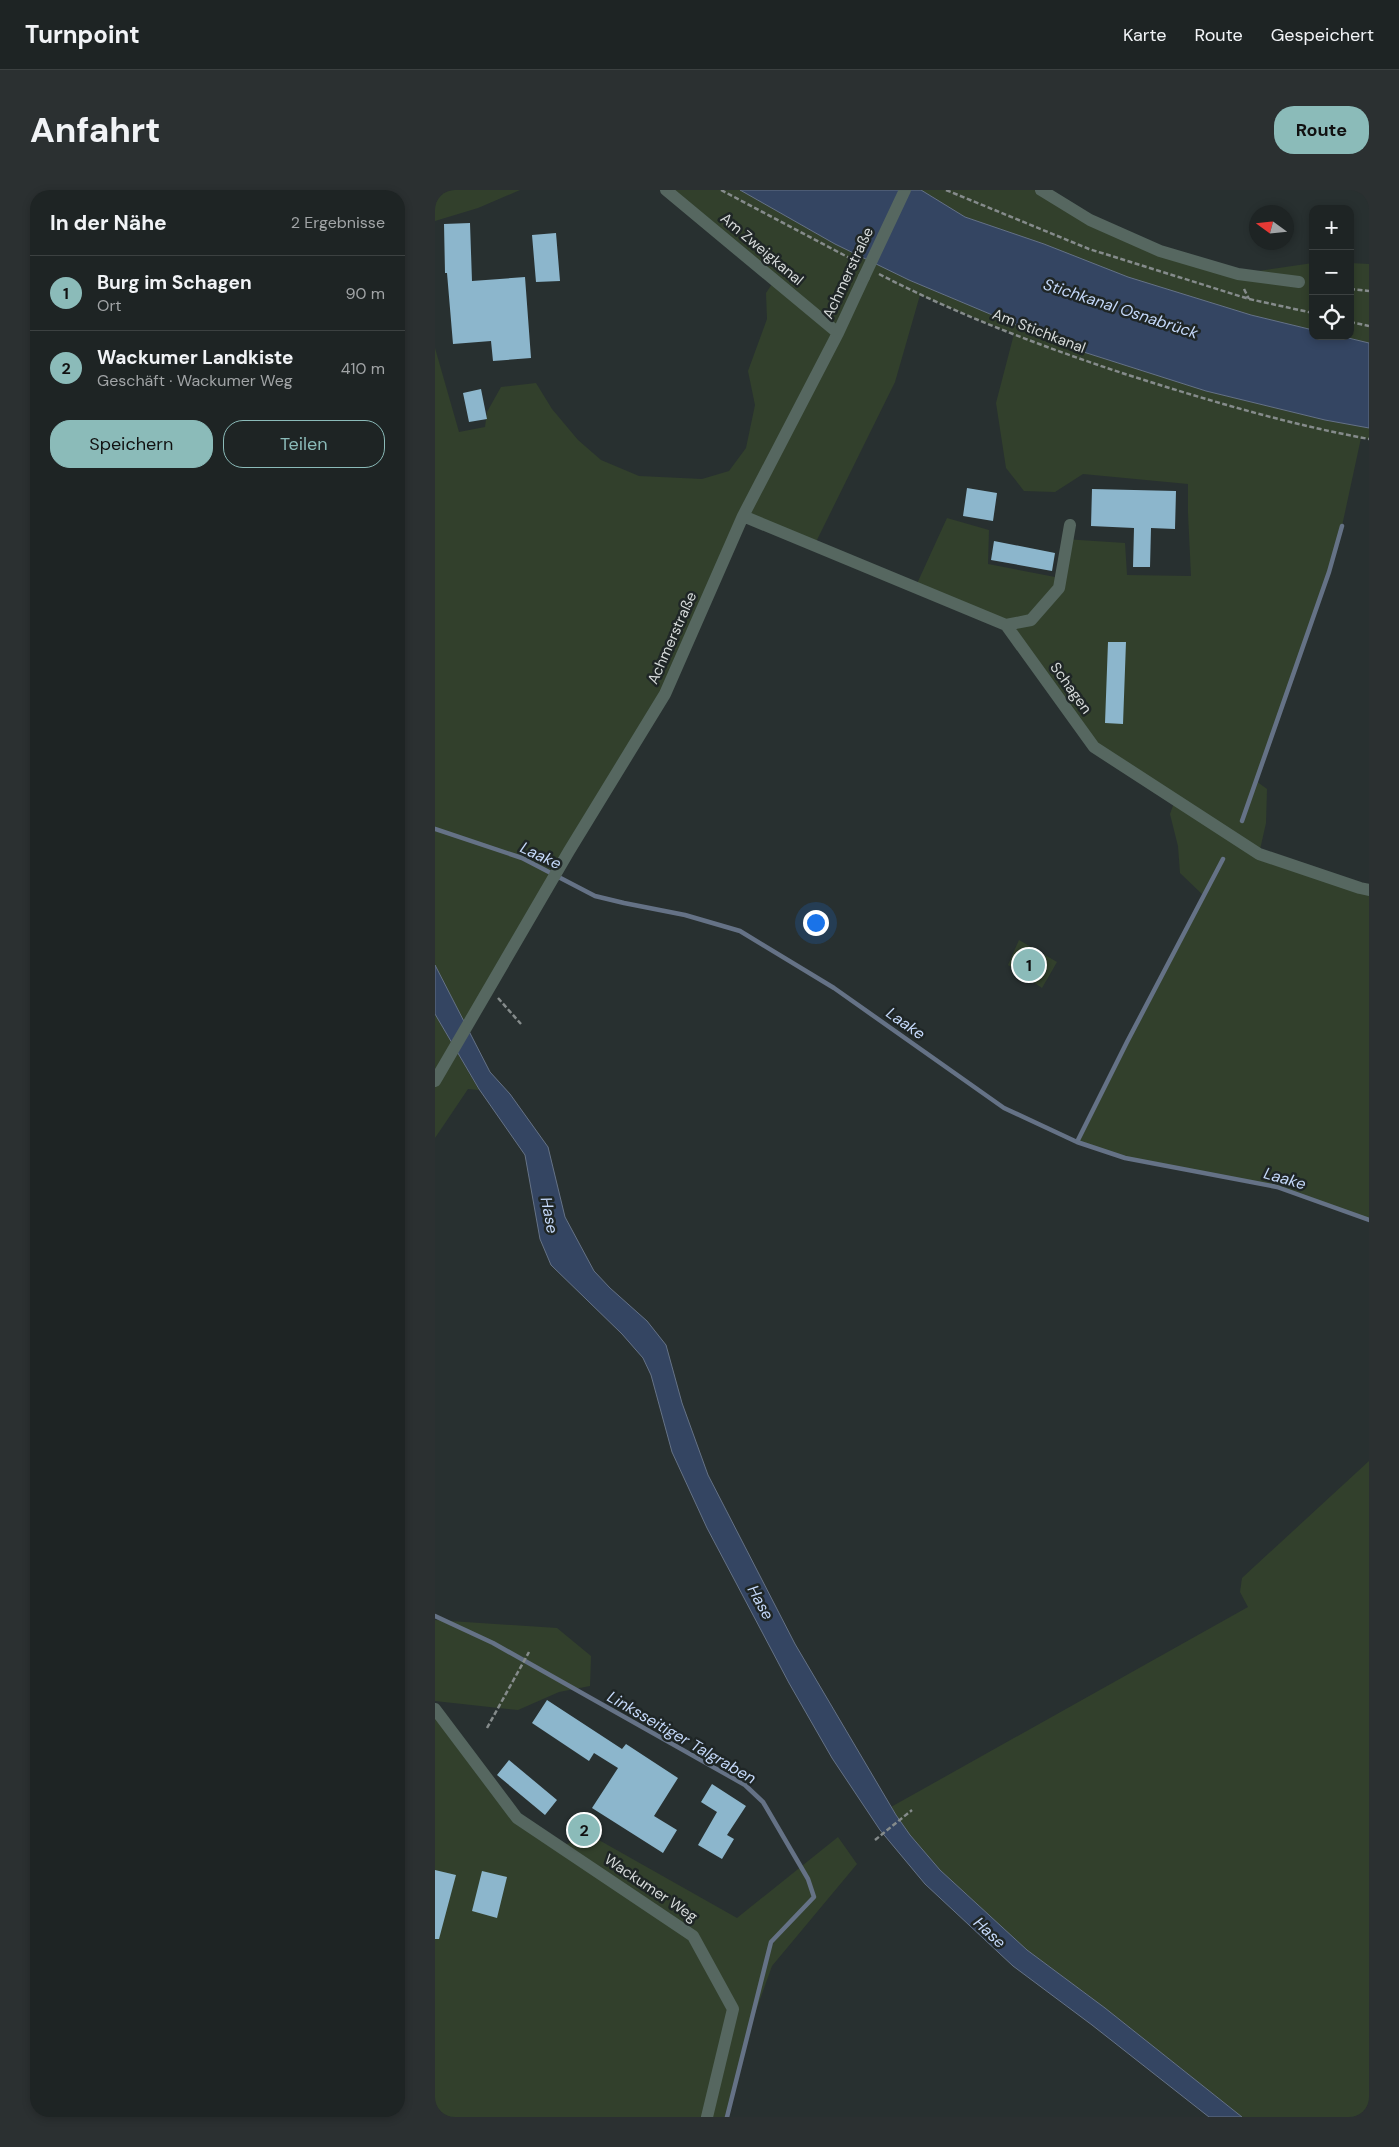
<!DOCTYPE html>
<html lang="de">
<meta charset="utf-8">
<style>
:root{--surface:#1e2424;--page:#2b3031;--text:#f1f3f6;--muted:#a1a4a6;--line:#3c4141;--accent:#8bbbb9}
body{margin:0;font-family:"DM Sans",sans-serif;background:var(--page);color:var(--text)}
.controls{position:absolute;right:15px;top:15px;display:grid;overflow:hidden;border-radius:10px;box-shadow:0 2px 8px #0003}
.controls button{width:45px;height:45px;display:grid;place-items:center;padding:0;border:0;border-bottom:1px solid var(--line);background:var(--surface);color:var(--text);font:25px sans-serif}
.compass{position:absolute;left:814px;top:15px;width:45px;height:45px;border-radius:50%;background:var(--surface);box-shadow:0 2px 8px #0003;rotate:285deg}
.you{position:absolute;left:380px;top:732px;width:18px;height:18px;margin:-12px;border:4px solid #fff;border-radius:50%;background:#1a73e8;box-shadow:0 0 0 8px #1a73e833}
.badge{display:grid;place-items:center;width:32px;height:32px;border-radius:50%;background:var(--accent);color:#111;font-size:16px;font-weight:700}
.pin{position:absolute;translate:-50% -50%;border:2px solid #fff;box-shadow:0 1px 5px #0006}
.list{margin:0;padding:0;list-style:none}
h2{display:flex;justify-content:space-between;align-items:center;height:65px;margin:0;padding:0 20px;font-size:21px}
h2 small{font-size:16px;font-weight:400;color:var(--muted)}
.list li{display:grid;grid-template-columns:32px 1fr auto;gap:15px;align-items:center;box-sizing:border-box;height:75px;padding:0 20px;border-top:1px solid var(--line)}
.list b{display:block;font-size:19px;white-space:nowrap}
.list p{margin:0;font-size:16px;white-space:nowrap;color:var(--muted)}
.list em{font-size:16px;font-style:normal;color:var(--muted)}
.actions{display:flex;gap:10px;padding:15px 20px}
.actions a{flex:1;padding:11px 0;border:1px solid var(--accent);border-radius:20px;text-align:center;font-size:18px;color:var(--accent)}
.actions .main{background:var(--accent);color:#111}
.icon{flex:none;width:28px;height:28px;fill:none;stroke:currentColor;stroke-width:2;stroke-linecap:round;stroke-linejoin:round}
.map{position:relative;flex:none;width:934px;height:1927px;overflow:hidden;border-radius:20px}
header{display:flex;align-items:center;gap:30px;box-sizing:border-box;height:70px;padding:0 25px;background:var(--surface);border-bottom:1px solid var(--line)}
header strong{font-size:24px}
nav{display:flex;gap:28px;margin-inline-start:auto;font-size:18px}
.intro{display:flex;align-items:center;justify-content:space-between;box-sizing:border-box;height:120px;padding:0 30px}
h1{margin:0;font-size:35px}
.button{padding:12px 22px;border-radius:20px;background:var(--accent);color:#111;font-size:18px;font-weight:700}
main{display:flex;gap:30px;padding:0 30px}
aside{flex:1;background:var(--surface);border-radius:20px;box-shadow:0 2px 8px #0003}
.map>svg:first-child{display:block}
.green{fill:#32402c}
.water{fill:#344562;stroke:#657286}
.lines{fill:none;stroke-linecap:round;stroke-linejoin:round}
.stream{stroke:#657286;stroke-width:4.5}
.building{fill:#8cb6cc}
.path{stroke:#858b8b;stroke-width:2.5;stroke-dasharray:5 2.5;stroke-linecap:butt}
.minor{stroke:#566760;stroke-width:12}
.minor-bridge{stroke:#566760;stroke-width:12}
.labels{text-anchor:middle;stroke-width:5;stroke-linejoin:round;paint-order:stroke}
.street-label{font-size:15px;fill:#d6dada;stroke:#1f2626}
.water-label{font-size:16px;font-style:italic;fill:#c5d9fa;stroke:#1f2626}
</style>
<header>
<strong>Turnpoint</strong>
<nav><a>Karte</a><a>Route</a><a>Gespeichert</a></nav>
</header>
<div class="intro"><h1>Anfahrt</h1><a class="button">Route</a></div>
<main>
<aside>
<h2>In der Nähe<small>2 Ergebnisse</small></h2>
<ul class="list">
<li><span class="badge">1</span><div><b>Burg im Schagen</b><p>Ort</p></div><em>90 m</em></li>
<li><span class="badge">2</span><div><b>Wackumer Landkiste</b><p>Geschäft · Wackumer Weg</p></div><em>410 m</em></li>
</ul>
<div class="actions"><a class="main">Speichern</a><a>Teilen</a></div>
</aside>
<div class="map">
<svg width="934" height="1927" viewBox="0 0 934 1927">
<rect width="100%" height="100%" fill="#283030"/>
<path class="green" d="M0,0H85L43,18L0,31Z
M231,0H305L400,54L474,90L636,158L771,201L890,230L934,238V249L926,248L907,336L894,382L821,591L832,599L831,633L824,664L934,700V1030L842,997L690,968L642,952L692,852L769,706L745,683L743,656L735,624L740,610L659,557L571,435L480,398L512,328L554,340L553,374L620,387L629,349L690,353L692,385L756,386L753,323V294L648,284L620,302L589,301L571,278L561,213L579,144L485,105L460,192L379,356L308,326L230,504L31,838L0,775V158L24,242L50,237L52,222L66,197L101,193L117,219L143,250L166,270L204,286L267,289L294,281L311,258L320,215L313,181L332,129L331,103L339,91Z
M486,0H606L655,30L803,84L878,73V140L816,125L692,87L609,54L530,27Z
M915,73L934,74V153L905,146H915Z
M584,750L622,772L607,798L573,775Z
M0,824L44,900L33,899L0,948Z
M934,1271V1927H807L670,1818L592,1760L505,1680L475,1645L456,1617L813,1417L805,1402L807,1388Z
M0,1430L122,1438L156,1466L155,1496L124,1502L83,1520L0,1511Z
M0,1519L82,1628L124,1657L155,1645L302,1728L403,1647L422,1674L337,1776L309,1854L293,1927H0Z"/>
<path class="water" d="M305,0H486L530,27L609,54L693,87L816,125L878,140V146H905L934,153V238L890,230L771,201L636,158L474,90L400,54Z
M0,775L55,882L75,904L113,957L130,1027L159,1081L175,1098L212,1131L231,1155L247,1213L273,1285L360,1454L461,1625L475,1645L505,1680L592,1760L670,1818L807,1927H774L657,1835L578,1776L490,1694L445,1640L397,1568L354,1493L272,1338L237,1262L216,1185L208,1168L187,1144L116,1075L105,1049L90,965L44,899L0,824Z"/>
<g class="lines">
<path class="stream" d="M807,631L894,382L907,336
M0,639L87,668L160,706L189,713L250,725L305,741L399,798L569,918L642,952L690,968L842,997L934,1030
M642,952L692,852L788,669
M0,1426L58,1453L310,1595L328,1612L373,1689L379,1707L336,1752L292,1927"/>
</g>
<path class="building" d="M35,33L37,91L90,87L96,168L58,171L56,151L18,154L12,83H10L9,34Z
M121,43L125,91L101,92L97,45Z
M46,199L52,229L34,232L28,203Z
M532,298L562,303L558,331L528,326Z
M657,299L741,301L740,339L716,338L715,377H698L699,338L656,336Z
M559,351L620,363L617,381L556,370Z
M673,452H691L688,534L670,533Z
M112,1510L187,1559L191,1554L243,1588L219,1626L242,1640L228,1663L157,1618L183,1578L159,1563L154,1571L97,1533Z
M74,1570L122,1610L110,1625L62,1585Z
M277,1594L311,1616L292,1645L299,1649L287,1669L263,1655L282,1622L266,1612Z
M0,1680L21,1685L4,1749H0Z
M47,1681L72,1687L62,1728L37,1721Z"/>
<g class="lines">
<path class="path" d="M286,0L422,72
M511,0L654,59L814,109L878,123
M444,84C523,125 608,157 693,185C772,210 852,234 934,249
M809,99L814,109
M915,99L934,101
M915,132L934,136
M63,808L86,834
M52,1538L94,1462
M440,1650L477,1620"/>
<path class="minor" d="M231,0L403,143
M606,0L655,30L725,61L803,84L864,92
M308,326L571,435L659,557L824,664L925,698L934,700
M571,435L596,430L624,398L635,335
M0,891L134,661L230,504L308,326L403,143L429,87
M0,1519L82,1628L258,1746L298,1819L272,1927"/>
<path class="minor-bridge" d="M429,87L470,0"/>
</g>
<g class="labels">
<g class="street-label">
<text transform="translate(327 59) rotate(40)" y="5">Am Zweigkanal</text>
<text transform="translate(413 83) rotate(-65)" y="5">Achmerstraße</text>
<text transform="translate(604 141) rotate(21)" y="5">Am Stichkanal</text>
<text transform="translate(237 448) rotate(-66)" y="5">Achmerstraße</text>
<text transform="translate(636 498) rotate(54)" y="5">Schagen</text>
<text transform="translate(216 1698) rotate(34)" y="5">Wackumer Weg</text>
</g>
<g class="water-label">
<text transform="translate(686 118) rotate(18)" y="6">Stichkanal Osnabrück</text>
<text transform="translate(106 665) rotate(25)" y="6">Laake</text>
<text transform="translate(471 833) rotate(35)" y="6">Laake</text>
<text transform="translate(850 988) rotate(16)" y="6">Laake</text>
<text transform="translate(115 1025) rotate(79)" y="6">Hase</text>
<text transform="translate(326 1412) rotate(61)" y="6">Hase</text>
<text transform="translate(247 1547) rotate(30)" y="6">Linksseitiger Talgraben</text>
<text transform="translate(555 1742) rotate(43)" y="6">Hase</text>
</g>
</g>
</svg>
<div class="controls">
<button>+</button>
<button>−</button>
<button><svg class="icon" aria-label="locate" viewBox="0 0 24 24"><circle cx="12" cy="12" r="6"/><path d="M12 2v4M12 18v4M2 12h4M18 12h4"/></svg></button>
</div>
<svg class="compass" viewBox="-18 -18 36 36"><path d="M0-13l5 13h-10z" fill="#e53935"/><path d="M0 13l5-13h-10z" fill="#a1a4a6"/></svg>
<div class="you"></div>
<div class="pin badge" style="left:594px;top:775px">1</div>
<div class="pin badge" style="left:149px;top:1640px">2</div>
</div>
</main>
